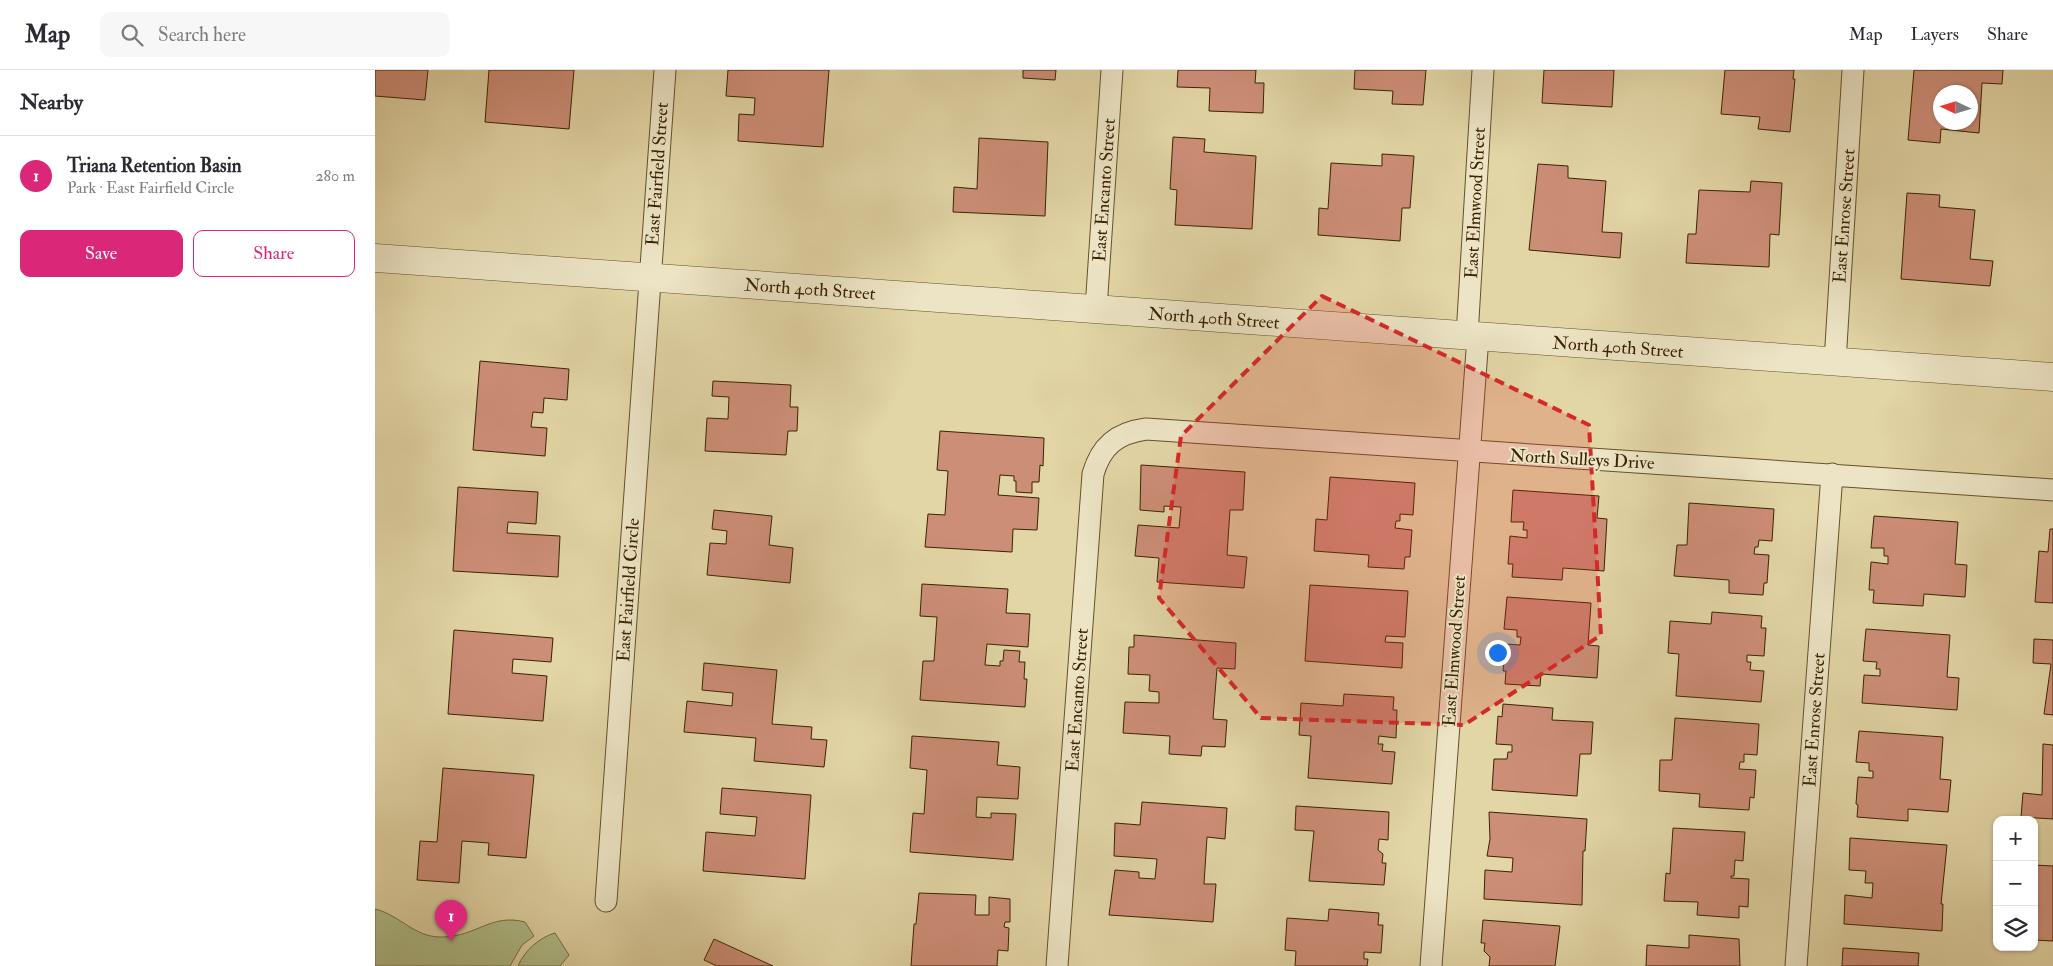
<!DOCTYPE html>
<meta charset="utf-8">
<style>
:root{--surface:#fff;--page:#f7f7f7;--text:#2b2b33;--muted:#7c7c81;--line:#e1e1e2;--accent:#db2777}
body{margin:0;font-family:"IM FELL Double Pica",serif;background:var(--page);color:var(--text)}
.controls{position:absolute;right:15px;bottom:15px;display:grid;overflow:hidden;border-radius:10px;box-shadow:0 1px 4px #0004}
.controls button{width:45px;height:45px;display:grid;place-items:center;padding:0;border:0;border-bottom:1px solid var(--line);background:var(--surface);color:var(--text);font:25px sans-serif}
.compass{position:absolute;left:1558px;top:15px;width:45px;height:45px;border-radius:50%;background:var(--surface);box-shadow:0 1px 4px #0004;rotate:274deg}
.you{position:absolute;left:1122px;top:582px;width:18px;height:18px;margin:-12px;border:4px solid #fff;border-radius:50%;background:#1a73e8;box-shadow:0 0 0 8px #1a73e833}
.badge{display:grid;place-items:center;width:32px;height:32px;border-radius:50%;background:var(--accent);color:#fff;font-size:16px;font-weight:700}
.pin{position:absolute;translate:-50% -41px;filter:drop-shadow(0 1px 2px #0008)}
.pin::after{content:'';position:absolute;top:26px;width:18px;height:15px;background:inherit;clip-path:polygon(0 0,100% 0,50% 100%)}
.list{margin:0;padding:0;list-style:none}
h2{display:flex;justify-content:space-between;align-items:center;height:65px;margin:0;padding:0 20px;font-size:21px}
h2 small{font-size:16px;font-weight:400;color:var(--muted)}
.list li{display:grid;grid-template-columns:32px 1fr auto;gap:15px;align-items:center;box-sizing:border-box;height:80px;padding:0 20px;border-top:1px solid var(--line)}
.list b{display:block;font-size:19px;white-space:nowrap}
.list p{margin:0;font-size:16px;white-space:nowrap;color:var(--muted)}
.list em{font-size:16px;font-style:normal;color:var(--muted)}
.actions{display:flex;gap:10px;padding:15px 20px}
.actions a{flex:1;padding:11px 0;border:1px solid var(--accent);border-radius:10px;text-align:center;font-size:18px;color:var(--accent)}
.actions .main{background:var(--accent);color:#fff}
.icon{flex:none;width:28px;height:28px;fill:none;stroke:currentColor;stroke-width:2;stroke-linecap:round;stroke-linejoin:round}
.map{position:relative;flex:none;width:1678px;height:896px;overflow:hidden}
header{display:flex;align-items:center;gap:30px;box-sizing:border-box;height:70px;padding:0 25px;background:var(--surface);border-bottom:1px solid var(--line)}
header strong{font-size:24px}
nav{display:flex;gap:28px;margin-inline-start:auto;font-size:18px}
.search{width:350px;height:45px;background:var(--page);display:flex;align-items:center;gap:12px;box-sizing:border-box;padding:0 18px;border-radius:10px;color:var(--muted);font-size:19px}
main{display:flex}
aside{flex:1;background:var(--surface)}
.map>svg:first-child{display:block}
.green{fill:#afbe89;stroke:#757045}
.building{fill:#cd8e78;stroke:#3b2301;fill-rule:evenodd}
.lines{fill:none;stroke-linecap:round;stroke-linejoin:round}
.minor-casing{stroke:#65502a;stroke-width:23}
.tertiary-casing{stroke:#65502a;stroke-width:29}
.minor{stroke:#ece4c5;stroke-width:21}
.tertiary{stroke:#ece4c5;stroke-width:28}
.marked{fill:#d62828;fill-opacity:0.2;stroke:#d62828;stroke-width:4;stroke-dasharray:10 6;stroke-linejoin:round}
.labels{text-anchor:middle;stroke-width:4;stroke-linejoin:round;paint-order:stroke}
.street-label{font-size:18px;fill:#3b2301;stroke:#ece4c5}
</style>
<header>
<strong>Map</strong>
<div class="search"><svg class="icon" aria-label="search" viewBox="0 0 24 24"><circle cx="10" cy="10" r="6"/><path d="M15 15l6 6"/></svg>Search here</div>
<nav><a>Map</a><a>Layers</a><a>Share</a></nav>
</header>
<main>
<aside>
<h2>Nearby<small></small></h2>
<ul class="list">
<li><span class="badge">1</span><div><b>Triana Retention Basin</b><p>Park · East Fairfield Circle</p></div><em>280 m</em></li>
</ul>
<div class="actions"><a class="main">Save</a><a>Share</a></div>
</aside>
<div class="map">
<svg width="1678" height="896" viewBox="0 0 1678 896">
<rect width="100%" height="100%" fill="#e2d5a6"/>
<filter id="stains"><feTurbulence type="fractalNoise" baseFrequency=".004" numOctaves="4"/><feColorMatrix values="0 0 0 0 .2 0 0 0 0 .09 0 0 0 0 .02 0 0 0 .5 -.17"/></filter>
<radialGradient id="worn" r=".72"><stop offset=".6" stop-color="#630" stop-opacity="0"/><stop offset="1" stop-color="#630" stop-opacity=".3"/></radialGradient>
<path class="green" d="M0,839C25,845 40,868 67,867C101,867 116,843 150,852L159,866L147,875L135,896H0Z
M180,863L194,885L185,896H143C149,881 165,867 180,863Z"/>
<path class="building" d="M0,0H53L50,30L0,26Z
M114,0H199L194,59L110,52Z
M353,0H454L448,77L363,71L364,44L379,45L380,28L351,26Z
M648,0H681L680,10L648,8Z
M803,0H881L880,13H889L888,43L834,41L835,18L802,17Z
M980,0H1051L1048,35L1017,34L1018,21L979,19Z
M1169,0H1239L1237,37L1167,33Z
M1350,0H1419L1418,9H1420L1415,62L1383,59L1385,47L1346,44Z
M1539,0H1628L1627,14L1607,13L1604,63L1566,59L1565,73L1533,70ZM1566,22H1596V52H1566Z
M798,67L830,69L829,82L881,86L877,159L800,155L802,120L795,119Z
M604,68L673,72L670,146L578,142L579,117L602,119Z
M1007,84L1039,86L1035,138H1027L1025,171L943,165L944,138L953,139L956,93L1007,96Z
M1163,94L1193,96V108L1231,111L1227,162L1247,163L1245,188L1154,180Z
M1376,111L1407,113L1404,165L1395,164L1394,197L1311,193L1313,164H1321L1324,120L1375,122Z
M1532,123L1565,125L1564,137L1600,140L1595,189L1618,191L1615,216L1526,209Z
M105,291L194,299L192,330L169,328L168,343L158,342L156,357L172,358L170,386L98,380Z
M338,311L416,315L415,337H423L422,361H413L411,385L330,381L332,348L353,349L354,327L337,326Z
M565,361L669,368L668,396L665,395L664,412H657V423L641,422V411H639V406L625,405L623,425L664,428L662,460L638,459L637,482L550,477L553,444L570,445L573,401L562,400Z
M766,395L870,402L868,440H855L852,485L872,487L869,518L782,512L784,488L760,486L763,455L804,458L806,437L789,436V442L765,440Z
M955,407L1040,413L1038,445L1025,444V451H1021L1020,458L1037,460L1035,487H1030L1029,499L993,497L994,485L939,481L941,449L952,450Z
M83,417L163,422L161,454L133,452L132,463L185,466L183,507L78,501Z
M1138,420L1224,426L1222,448L1232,449L1229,501L1188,498L1187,510L1137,507L1138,494H1133L1135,466L1152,468V460H1148L1149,452H1136Z
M1314,433L1399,439L1397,471L1384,470L1383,477H1380L1379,484L1394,485L1392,513H1389L1388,525L1354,523V510L1299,506L1302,475H1312Z
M339,440L397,446L394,475L418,478L415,513L332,505L335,473L351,474L352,461L337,459Z
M1499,446L1583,452L1580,494L1592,495L1590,527L1549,524L1548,536L1498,533L1499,520H1494L1496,492L1513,494V486H1509V478H1496Z
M1675,459H1678V533L1660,532L1664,481L1673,482Z
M547,514L633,519L631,543L655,544L653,577L612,574L610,595L625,596V591H628L629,580L645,581L644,592H650L649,609H652L650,637L545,630L548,591H559L562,547L545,546Z
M935,515L1033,521L1030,567L1011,566L1010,572L1028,573L1027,598L930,591Z
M1132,527L1216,533L1213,575L1224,576L1222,608L1166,604L1165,616L1130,614L1131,601H1128L1131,574L1145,575L1146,567H1142V560L1129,559Z
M1337,542L1387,546L1386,558H1391L1389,586L1372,585V592H1376L1375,600L1389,601L1386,632L1301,626L1304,584L1293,583L1295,551L1336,554Z
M1491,559L1575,565L1572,607L1584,608L1582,640L1487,633L1489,605L1505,606V599H1501L1502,592L1488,591Z
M79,560L178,568L176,592L138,589L137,603L172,606L168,651L73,644Z
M759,565L861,573L860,599L842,598L838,649L852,650L850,677L827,676L826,686L794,684L795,666L748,663L750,632L784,633V622L774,621L775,605L753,604L754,577H759Z
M1659,569L1678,570V645L1669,644L1676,594L1658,593Z
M329,593L402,600L397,654L437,657L436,669L452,670L449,697L379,691L381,668L309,662L312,631L357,636L358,623L327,620Z
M969,624L1019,627L1018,640H1022L1021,668L1004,666L1003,674H1008L1007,681L1020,682L1017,714L933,708L936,666L924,665L926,633L968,636Z
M1128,634L1178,638L1177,650L1218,652L1216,684H1205L1202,726L1117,720L1119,689H1132L1133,682H1137V675L1121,674L1123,646L1127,647Z
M1300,648L1384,654L1382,685L1369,684V692H1365L1364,699L1381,700L1379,728L1375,727L1374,740L1324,737L1325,724L1284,721L1285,690H1297Z
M1484,661L1568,667L1565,709L1576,710L1573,742L1533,739V751L1482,747L1483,735L1481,734L1483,707L1498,708V701H1494V693L1481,692Z
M537,666L624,672L622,695L645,697L643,729L602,727L601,747L616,748V743L641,744L638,790L535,782L538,743L549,744L552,700L535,698Z
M1668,674L1678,675V749L1646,747L1648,723L1667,725Z
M68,698L159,705L151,788L113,785L114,773L87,771L84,813L42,810L45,771L62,772Z
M347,718L436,725L430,809L328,801L331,762L380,766L382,747L345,744Z
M767,732L852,738L850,769L832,767L829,814H841L838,852L734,845L740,800L764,802V808L780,809L782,789L739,786L740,753L765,755Z
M921,736L1014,742L1013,770L1004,769L1003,780L1008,784L1007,793H1011L1009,815L934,811L939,761L920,760Z
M1114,742L1212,749L1210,781H1208L1207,835L1109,829L1110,800L1137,802L1138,788L1112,786L1115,769Z
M1298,758L1370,762L1368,791L1360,790L1359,806H1356V808L1374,809L1373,837L1364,836V848L1322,845L1323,832L1289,831L1291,803L1295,804Z
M1475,768L1572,775L1566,834H1568L1567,861L1469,854L1470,825L1497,828L1498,813H1490L1491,801L1474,800Z
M1659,795L1678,796V871L1659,870Z
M544,823L601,825L600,845H614V827L635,829V852H630L629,857L634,858L633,881L623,880L622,896H536L539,854H541Z
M954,839L1004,843L1003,855H1008L1006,883L989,882V889H993L992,896H920L921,881L910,880L912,848L953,851Z
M1108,850L1185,856L1180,896H1114L1115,887L1109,881L1110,873H1106Z
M1314,865L1364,869L1365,896H1271L1272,875L1314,878Z
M339,869L398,896H342L329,890Z
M1468,878L1544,883L1543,896H1467Z"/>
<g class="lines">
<g class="minor-casing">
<path id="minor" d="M721,239L737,0
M1092,266L1108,0
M1460,292L1478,0
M231,831L290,0
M682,896L718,404C726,376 742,363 771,359L1678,420
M1056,896L1103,267
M1421,896L1457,404"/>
</g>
<g class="tertiary-casing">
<path id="tertiary" d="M0,188L1678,307"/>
</g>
<use href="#minor" class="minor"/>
<use href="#tertiary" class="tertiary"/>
</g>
<path class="marked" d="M947,226L1214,355L1226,565L1089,655L886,648L784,528L806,366Z"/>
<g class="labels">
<g class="street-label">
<text transform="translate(282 104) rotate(-86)" y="6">East Fairfield Street</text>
<text transform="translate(729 120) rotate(-86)" y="6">East Encanto Street</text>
<text transform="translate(1100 133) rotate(-87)" y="6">East Elmwood Street</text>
<text transform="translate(1469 146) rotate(-86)" y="6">East Enrose Street</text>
<text transform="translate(435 219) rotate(4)" y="6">North 40th Street</text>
<text transform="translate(839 248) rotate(4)" y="6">North 40th Street</text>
<text transform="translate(1243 277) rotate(4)" y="6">North 40th Street</text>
<text transform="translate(1207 389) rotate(3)" y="6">North Sulleys Drive</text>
<text transform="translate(253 520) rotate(-86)" y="6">East Fairfield Circle</text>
<text transform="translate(1079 581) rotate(-86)" y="6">East Elmwood Street</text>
<text transform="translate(702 630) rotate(-86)" y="6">East Encanto Street</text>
<text transform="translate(1439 650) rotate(-86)" y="6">East Enrose Street</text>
</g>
</g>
<rect width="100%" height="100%" filter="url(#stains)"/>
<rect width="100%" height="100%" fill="url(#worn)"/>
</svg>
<div class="controls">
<button>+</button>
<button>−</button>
<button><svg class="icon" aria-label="layers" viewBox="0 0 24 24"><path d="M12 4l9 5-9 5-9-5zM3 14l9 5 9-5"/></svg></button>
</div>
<svg class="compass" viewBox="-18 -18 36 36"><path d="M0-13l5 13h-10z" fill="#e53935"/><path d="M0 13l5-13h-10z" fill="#7c7c81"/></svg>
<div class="you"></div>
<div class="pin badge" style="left:76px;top:871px">1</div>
</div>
</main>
